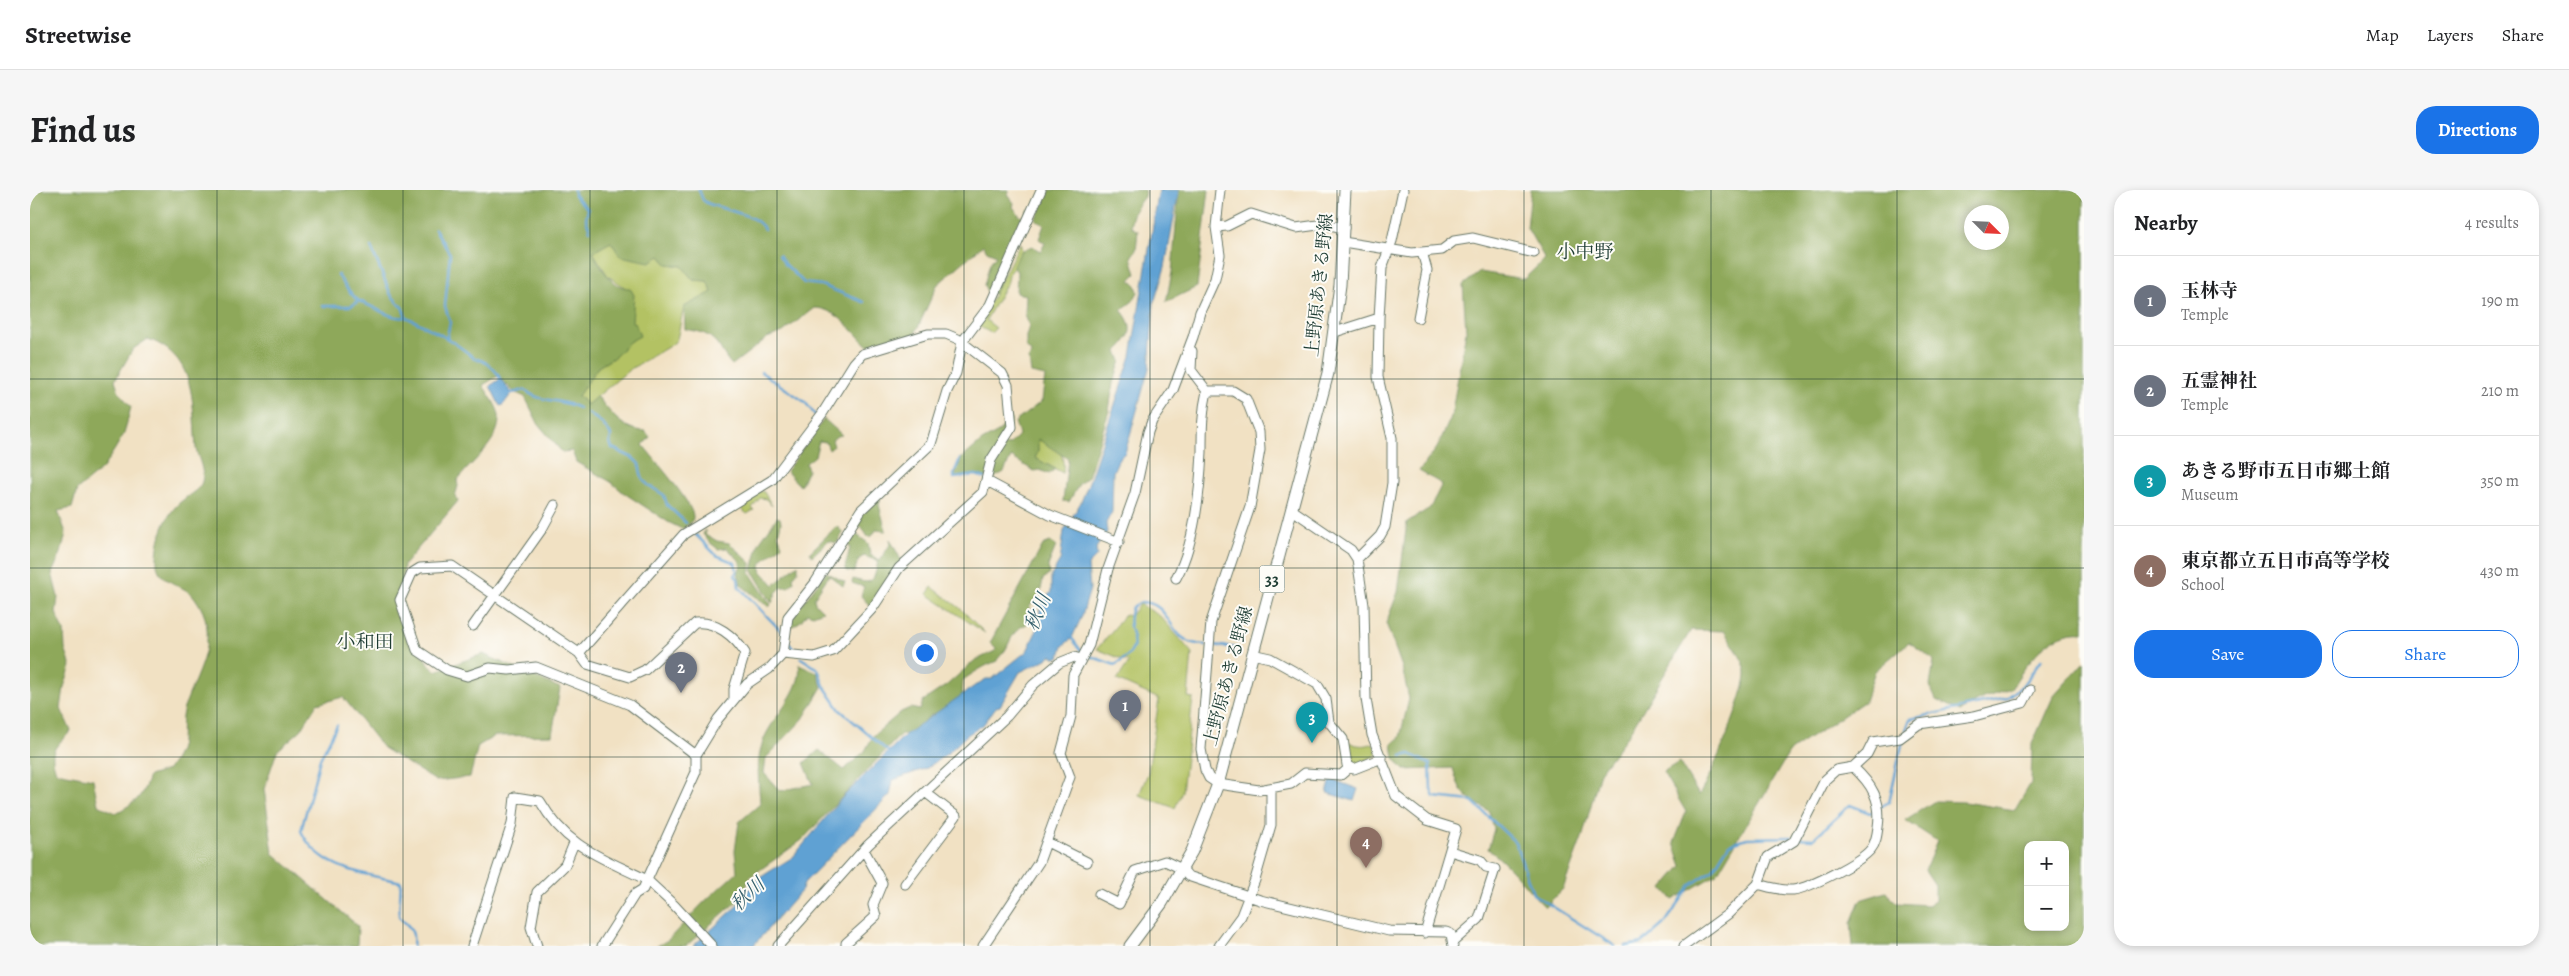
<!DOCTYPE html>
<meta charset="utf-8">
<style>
:root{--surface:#fff;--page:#f6f6f6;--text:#202124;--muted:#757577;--line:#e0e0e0;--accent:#1a73e8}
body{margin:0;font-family:Alegreya,"Noto Serif JP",serif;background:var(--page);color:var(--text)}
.controls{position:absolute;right:15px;bottom:15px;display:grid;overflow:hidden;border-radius:10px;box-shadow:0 2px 8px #0003}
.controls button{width:45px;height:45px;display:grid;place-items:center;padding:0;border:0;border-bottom:1px solid var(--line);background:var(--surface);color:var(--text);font:25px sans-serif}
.compass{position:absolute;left:1934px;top:15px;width:45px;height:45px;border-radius:50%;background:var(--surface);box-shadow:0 2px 8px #0003;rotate:114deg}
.you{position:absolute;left:894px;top:462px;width:18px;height:18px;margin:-12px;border:4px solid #fff;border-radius:50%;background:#1a73e8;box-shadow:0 0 0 8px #1a73e833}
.badge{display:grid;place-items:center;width:32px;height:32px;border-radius:50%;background:var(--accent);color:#fff;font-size:16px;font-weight:700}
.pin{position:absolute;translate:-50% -41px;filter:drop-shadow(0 1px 2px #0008)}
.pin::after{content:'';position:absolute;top:26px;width:18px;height:15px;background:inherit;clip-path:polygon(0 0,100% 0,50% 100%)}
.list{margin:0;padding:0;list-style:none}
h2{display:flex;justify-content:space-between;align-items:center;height:65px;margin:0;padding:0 20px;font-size:21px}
h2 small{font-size:16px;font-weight:400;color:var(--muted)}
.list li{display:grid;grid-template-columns:32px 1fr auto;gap:15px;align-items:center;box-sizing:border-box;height:90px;padding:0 20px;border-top:1px solid var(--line)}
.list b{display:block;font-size:19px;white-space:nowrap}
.list p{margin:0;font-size:16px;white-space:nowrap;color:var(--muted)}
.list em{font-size:16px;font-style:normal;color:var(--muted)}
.actions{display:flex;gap:10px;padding:15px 20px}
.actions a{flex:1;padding:11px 0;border:1px solid var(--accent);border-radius:20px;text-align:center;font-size:18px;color:var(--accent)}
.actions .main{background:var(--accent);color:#fff}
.map{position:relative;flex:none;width:2054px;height:756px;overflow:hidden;border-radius:20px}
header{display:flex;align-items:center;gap:30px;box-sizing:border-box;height:70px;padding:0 25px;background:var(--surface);border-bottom:1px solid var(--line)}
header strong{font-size:24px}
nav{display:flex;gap:28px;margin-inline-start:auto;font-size:18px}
.intro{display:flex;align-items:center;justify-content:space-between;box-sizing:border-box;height:120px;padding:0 30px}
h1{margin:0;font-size:35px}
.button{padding:12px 22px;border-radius:20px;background:var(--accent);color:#fff;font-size:18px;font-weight:700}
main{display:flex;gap:30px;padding:0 30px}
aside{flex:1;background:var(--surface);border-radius:20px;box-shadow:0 2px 8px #0003}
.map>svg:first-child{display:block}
.green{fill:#b3c264;stroke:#69804c}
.forest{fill:#8ea85a;stroke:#567247;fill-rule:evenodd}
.water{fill:#5fa1d3;stroke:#3f6f84}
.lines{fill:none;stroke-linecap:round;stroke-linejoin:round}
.stream{stroke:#5fa1d3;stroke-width:2.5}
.minor-casing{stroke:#687666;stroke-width:11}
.major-casing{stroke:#687666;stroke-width:13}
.minor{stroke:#fff;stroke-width:9}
.major{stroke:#fff;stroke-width:11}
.grid{fill:none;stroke:#1f3d34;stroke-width:1;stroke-opacity:0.55}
.labels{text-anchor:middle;stroke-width:4;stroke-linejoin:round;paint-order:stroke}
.shield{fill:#fdfcf7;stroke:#62766e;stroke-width:1}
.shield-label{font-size:16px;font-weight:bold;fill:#1f3d34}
.street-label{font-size:18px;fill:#1f3d34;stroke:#fdfcf7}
.neighbourhood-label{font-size:19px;fill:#1f3d34;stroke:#fdfcf7}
.water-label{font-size:19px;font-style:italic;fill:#35606c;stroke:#fdfcf7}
</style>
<header>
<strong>Streetwise</strong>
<nav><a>Map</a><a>Layers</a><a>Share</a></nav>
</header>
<div class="intro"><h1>Find us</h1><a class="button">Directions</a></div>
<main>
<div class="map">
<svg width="2054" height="756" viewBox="0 0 2054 756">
<rect width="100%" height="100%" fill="#fdfcf7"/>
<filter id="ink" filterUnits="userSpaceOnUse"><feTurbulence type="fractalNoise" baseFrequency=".02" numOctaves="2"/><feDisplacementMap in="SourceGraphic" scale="10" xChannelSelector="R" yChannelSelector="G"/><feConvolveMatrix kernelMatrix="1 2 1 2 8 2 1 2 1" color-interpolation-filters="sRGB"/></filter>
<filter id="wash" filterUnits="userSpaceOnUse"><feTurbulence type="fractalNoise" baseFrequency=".0096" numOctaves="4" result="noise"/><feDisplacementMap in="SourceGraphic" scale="20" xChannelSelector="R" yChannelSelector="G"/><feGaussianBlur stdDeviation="1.12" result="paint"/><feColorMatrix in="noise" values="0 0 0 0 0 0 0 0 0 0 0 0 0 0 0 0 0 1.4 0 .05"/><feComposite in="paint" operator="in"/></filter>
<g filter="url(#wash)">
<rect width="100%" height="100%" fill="#f1e1c3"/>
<path class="green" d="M581,51L630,66L637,74L652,76L663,90L677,91L683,102L654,117L647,149L643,154L599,180L557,215L548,205L568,177L586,166L607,140L605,133H601L596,98L578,86L563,62Z
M990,53L993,63L986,77L980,81L978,91L956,130L966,138L961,143L948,136Z
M1007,249C1027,260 1035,258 1033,283L1005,268L1008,262Z
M731,301L734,302L742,316L736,309L730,308L722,318L724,320L717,324L707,315L711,317L717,309Z
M902,397L930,418L955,443L897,404Z
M1110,414L1130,426L1162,463L1158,507L1163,508L1152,602L1145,618L1109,605L1118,583L1129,509L1087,490L1099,472L1067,459L1095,425L1100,426Z
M1313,551H1318C1324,556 1336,557 1343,553L1347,563L1344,567L1323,575L1318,572Z"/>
<path class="forest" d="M0,0H979L978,5L984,13L983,17L990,26L994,27L998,19L964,104L957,102L954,95L960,73L966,65L957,61L953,55L907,95L885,144L839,157C823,143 808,118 784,118L753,142L737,148L702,175C692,165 690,151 675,144C669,141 661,141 655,139L654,117L682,102L677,91L663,90L652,76L637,74L630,66L620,72L590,66L581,52L563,62C570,76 582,99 600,98L604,105L602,132L605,133L610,146L599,152L586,166L568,177L548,206L557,215L567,206C580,222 593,241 615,241L620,247L613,255C622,267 665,315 663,328C662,333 656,337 652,339L638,332L594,303L581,292L546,272L542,261L532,262L509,235L495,207L484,202L468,186L453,195C458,204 468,216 469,226C471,252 440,272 427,291L428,296L425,306L428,311L374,375L369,421L381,452L405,481L453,464L530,498L522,545L465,546L448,556L440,587L406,591L353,558L313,507L287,514L271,540L247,561L234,599L243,663L328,736L327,756H0ZM118,149C168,167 162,215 166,258C168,269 175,280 172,292C169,300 160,304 153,310C135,323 126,352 127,374C128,393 156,395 165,408C192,445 168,479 155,515C150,527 152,540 151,552C150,562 143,572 138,580L119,586C112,608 106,612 86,623L68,615L63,589L26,582C18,559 26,557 41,541L31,519L34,497L41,476L35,459L34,441L26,423L28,407L22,383L31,363L36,343L28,321L42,318L47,300L73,278L85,259L94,244L101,217L89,202L85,190L103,159Z
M1020,0H1115L1114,7C1108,13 1100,27 1101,37L1108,41L1106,60L1101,67L1106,84L1100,90L1106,95L1108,102L1103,111L1091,120C1105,136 1102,147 1087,161L1091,171L1083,193L1079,221L1058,287L1049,294L1039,312L1033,311L1038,269L1008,249V262L1005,268L1025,279L1019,284L1010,280L1004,281L981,267L974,282L960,290V277L974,254L979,255L989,245L985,232L1012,211L1015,186L1001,183L999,169L1001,163L996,157V146L999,136L995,124L996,105L986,103L987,82L983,76L991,61L1002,56L1011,61L1015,53L1009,49L1014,35L1005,29Z
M1149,0H1179L1167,97L1136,112L1142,82Z
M1501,0H2054V442C2020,438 1997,473 1981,499L1953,508L1930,521L1906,510L1900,496L1904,470L1879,452L1845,481L1835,511L1760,561L1687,684L1643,710L1633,698L1652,676L1644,653L1656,622L1633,582L1649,572L1669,605C1680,589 1718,500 1716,482C1716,473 1700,450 1694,441L1661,440L1598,545L1570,582L1553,645L1533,699L1515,717C1496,698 1480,675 1458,659L1464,639L1459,621C1436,607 1430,605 1423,578L1374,580L1364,568L1362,554L1370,547L1379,509L1372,477L1356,433L1368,402L1377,332L1400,318L1412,294L1389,281L1407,258L1421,227L1436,141L1433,95L1450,82L1494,89L1515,69L1497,38ZM1941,22H1971V52H1941Z
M980,226L981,231L956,288L945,285L924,288L931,269L952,251L970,241Z
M794,229L812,245L807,246L802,250L804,256L799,260L796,252L789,251L785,266L776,273L778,280L770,296L756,281Z
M851,307L849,315L856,341L846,340L842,346L838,347L831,336L821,343L830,326Z
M747,327L750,328L751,333L748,345L752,355C744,363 736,367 730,376L732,382L744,395L768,374V381L763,387L764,392L758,397H752L746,403L742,413L722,380L729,353Z
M807,336L813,343L807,353L798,351L782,366L780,362Z
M675,340V344L687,351L699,353L721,373L720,383L741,415L739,417L711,395L708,383L711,375L709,370L697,358L688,359L679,352L673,344Z
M827,345L838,353L840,365L850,370L861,353L860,349L871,370V373L841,417L831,406L834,397L822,393L823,389C844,396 844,390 848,371L834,366L829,369L824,382L817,381L815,377L820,358L816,348Z
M1020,352L1026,356L1018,376L1019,385L1013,389L1010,405L1000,416L997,434C984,439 982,447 976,459C974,463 968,467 966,472C958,473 940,485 933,490L932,507L915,519L901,525L880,544H871L772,650L720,687L713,706L656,756H627L638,750L674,712L707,682L705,661L709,632L730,614C729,591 725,571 734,549C743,526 774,500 769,474L787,482L792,497L773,529L736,568L734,583L750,601L783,594L774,573L789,560L814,580L835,561L843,546L871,522L880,518L890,520L893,511L917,495L944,471L965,461L966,459L960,453L1013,355Z
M796,382L815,392L813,396L799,385L784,408L785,413L793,421L783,425L777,423L771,431L760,438L759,432Z
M2054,472V756H1823L1821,733L1830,710L1856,702L1867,713L1898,715L1905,711V695L1895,680L1907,651L1875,630L1905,611L1934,612L1985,620L2001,593L2002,554L2023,507ZM1998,655H2035V737H1998Z"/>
<path class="water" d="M1129,0H1149L1135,77L1124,113L1119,178L1095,263L1089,268L1083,282L1082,322L1076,333L1077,342L1066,358L1067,366L1058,375L1060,399L1052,426L1042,448L1033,456L1030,466L1027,468L1020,465L1017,469L990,482L970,516L966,517L953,535L937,545L918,563L897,578L863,590L860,605L774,693L772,700L723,756H663L704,719L726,690L763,667L812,608L876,544L946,495L956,489H962L997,461L1006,442L1011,414L1021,402V386L1030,371L1034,341L1051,312L1059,292L1101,166Z
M470,189L482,203L473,215L470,216L460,196Z
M1301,589L1328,599L1324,611L1297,603Z"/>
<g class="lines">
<path class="stream" d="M544,0V5L558,19L556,29L560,40
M669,0L673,10L677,13C693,20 727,24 734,39
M405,39L420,64L415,116L420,132L417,147
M341,57L361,105L372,117L376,126
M749,65L754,73L774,93L791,95L834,112
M308,85C312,92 323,107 329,111
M292,116H321L329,111C343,116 361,130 376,127C401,139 425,151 445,169C454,169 467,180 470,189
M731,182L775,212L785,225
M482,203L495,200C509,213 530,208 549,218
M558,223L572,233L581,245L580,253L582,258L603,268L609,274L612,288L618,295L634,305L637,315L656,333
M930,269L924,283V288L946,285L955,288
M666,345L686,365L705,373L707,381L705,385L708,389L709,397L752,442
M1041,447L1052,462
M757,451L766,462
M1182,455L1208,458
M1057,465L1085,475C1122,453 1091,447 1102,417L1111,412C1146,413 1134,454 1176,455
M771,468L788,479L794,496L810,520L861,564
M307,535L290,569L271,641C290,680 333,683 371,692L369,727C380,737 385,740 383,756
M1876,540L1880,529L1977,508L1992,496L2012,469
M1372,566L1380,564L1400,574L1401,600L1404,607L1442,611L1485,652L1503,704L1585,756
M1767,648L1783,649L1820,615L1840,623L1859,612L1873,550
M1596,756L1612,753L1635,733L1661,695L1683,680L1699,654L1717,648L1762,647"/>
</g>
</g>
<g filter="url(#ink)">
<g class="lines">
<g class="minor-casing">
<path id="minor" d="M1186,37L1197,36L1221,24L1266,38L1295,34L1314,38
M1313,52L1382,63L1412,60L1424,51L1443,48L1504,63
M1388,128L1397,80L1392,62
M1305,142L1349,128
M1162,161L1161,180L1177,201H1203L1216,209L1229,242L1230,260L1220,317L1181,432L1171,559L1175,580L1179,588L1188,594L1229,600L1261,594L1275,583L1311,585L1320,577
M957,291L1020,325L1089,352
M1261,319L1321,360L1327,369L1334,415L1336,509L1342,545L1366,606L1397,630L1426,639L1395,743
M1327,369L1350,346L1355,337L1362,293V248L1348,187L1349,128L1352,78L1362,51L1373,0
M1146,388C1165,354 1170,302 1172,262C1172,241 1172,222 1177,201
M443,436L512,339L525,315
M549,463L654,344L742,290L792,224L824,173L832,164L898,144H916L928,149L972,183L978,195L982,237L961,270L953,302L869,378L842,419L803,461L784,467L753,464
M1222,464L1240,468L1287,494L1296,509L1299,532L1313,549L1317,575L1324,579L1352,568
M666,565L600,515L506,477L479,480L460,478L437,486L417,480L387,460L370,410L382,383L390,378L422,376L549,463L557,474L600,487L615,480L665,433C685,430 705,447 715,463L704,499V508
M1017,652L1057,672
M1420,661L1450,670L1456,677L1465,679L1449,729L1423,752
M875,694L926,626L895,602
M1728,694L1738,667L1764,651L1795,590L1806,580L1823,577L1837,564L1843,552L1870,548L1889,534L1944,526L1993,513L2000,500
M1069,704L1089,714L1105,681L1135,671L1152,679L1158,686L1230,710L1359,741L1416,742L1421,744L1423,756
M442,756L482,634L485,607L510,611C537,658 571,667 617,690L666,582V565L688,529L717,494L739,479L753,464L758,427L785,393L831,320L901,254L917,201L926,183L932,152L960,115L1011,0
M507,756L501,737L507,702L535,675L544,653
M572,756L605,704L613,699L617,690L644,715L682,756
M748,756L838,655L977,526L1003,495L1029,473L1044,467L1051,469
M816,756V753L846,726L843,715L852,693L834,660
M953,756L1009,672L1038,592L1040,587L1031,563L1041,526L1043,485L1059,455L1078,379L1105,303L1118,242L1122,231L1143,200L1163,147L1170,122L1185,89L1190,65L1186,37L1190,0
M1189,756L1211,726L1225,690L1241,635V599
M1654,756L1698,724L1728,694C1739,697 1751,701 1763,700C1779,698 1831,672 1841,659C1846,653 1847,645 1848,637C1852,611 1842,594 1823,577"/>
</g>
<g class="major-casing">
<path id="major" d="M1100,756L1132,713L1162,661L1188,594L1298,183L1310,95L1315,0"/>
</g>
<use href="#minor" class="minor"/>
<use href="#major" class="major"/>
</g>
</g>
<path class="grid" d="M187,0V756M373,0V756M560,0V756M747,0V756M934,0V756M1120,0V756M1307,0V756M1494,0V756M1681,0V756M1867,0V756M0,189H2054M0,378H2054M0,567H2054"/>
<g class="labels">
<rect class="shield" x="1229.5" y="375.5" width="25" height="27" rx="4"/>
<g class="shield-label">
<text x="1242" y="395">33</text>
</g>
<g class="street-label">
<text transform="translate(1289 95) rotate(-84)" y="6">上野原あきる野線</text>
<text transform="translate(1198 486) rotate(-75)" y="6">上野原あきる野線</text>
</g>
<g class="neighbourhood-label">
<text x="1555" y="68">小中野</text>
<text x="335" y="458">小和田</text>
</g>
<g class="water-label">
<text transform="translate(1007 422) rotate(-68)" y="7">秋川</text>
<text transform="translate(717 704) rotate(-43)" y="7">秋川</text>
</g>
</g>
</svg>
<div class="controls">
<button>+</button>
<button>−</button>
</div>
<svg class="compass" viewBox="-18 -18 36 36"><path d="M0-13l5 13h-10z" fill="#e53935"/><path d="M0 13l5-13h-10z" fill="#757577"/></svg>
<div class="you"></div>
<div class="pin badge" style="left:1095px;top:541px;background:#6b7280">1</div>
<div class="pin badge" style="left:651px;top:503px;background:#6b7280">2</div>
<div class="pin badge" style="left:1282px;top:553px;background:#0f9aa8">3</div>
<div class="pin badge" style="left:1336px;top:678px;background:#8d6e63">4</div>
</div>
<aside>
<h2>Nearby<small>4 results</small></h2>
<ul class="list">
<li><span class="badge" style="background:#6b7280">1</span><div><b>玉林寺</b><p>Temple</p></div><em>190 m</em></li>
<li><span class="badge" style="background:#6b7280">2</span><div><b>五霊神社</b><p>Temple</p></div><em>210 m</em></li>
<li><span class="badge" style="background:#0f9aa8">3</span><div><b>あきる野市五日市郷土館</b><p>Museum</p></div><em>350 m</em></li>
<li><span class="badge" style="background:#8d6e63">4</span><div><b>東京都立五日市高等学校</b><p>School</p></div><em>430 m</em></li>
</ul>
<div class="actions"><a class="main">Save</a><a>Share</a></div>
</aside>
</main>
